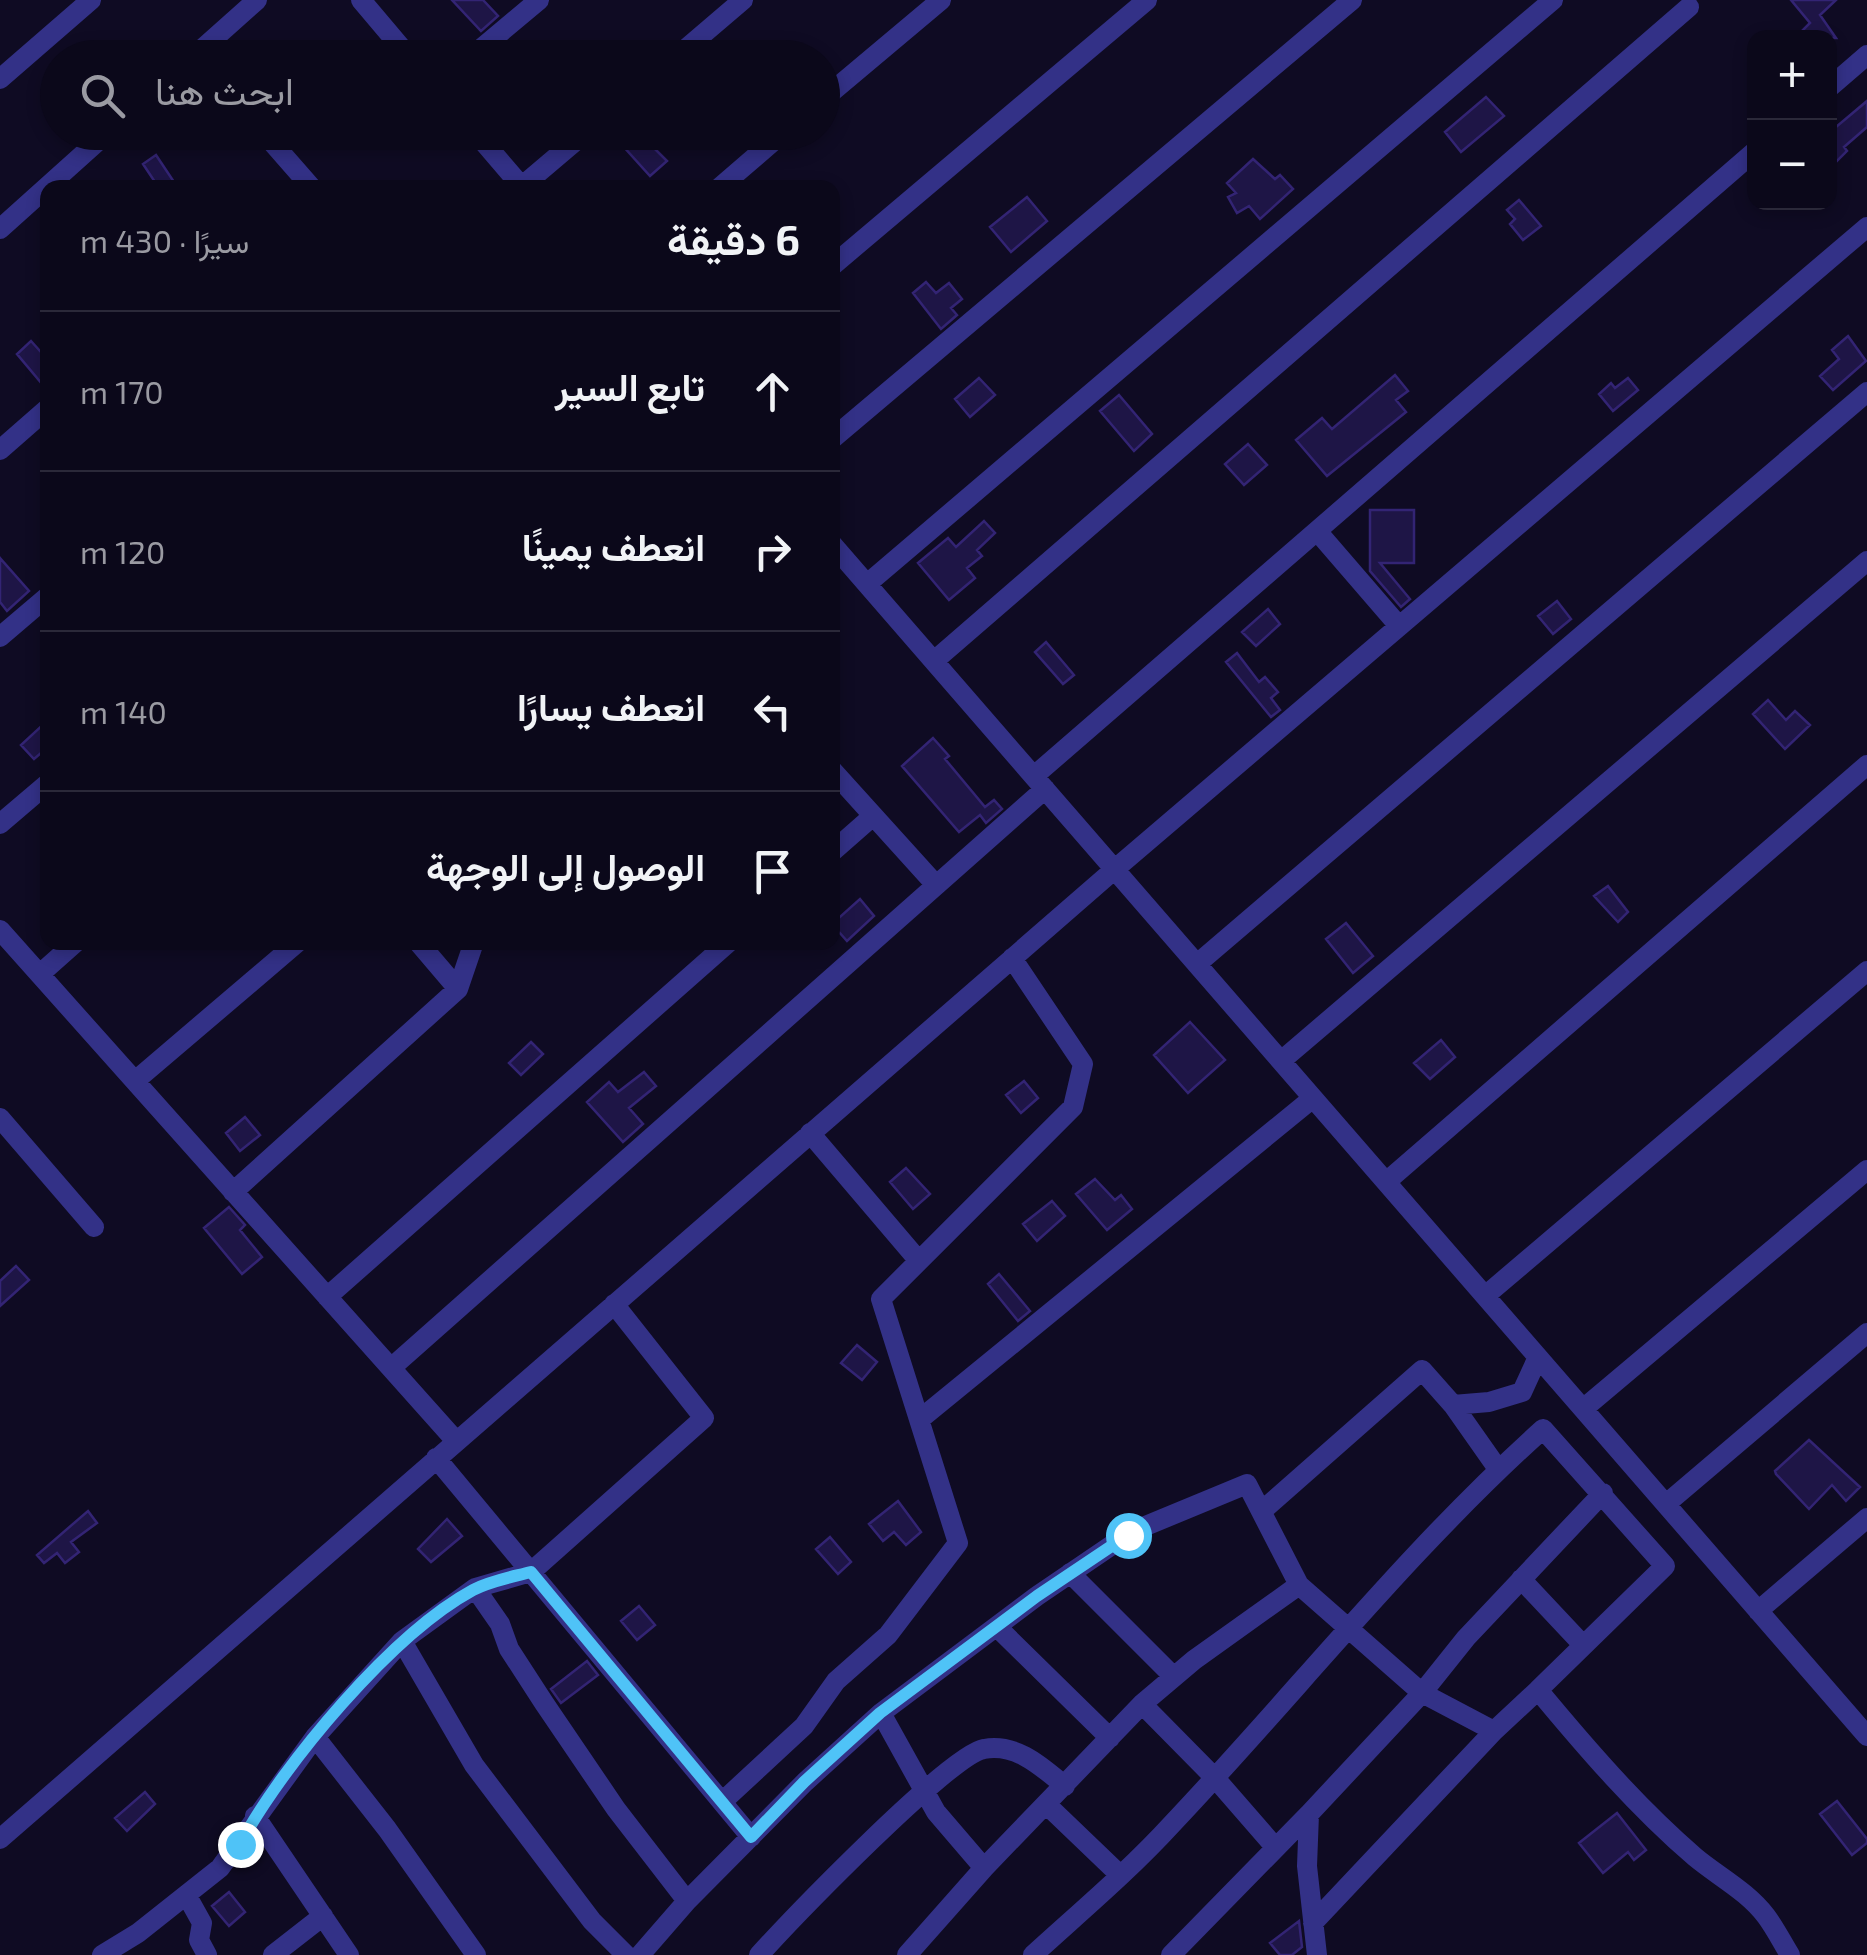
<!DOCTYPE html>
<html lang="ar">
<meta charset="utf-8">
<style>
:root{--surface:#0b081a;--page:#141123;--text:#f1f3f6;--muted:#9a9aa2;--line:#2b2939}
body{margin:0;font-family:"Exo 2",Vazirmatn,sans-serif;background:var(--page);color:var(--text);direction:rtl}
.controls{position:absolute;right:30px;top:30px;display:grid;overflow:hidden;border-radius:20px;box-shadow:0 5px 15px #0003}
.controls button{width:90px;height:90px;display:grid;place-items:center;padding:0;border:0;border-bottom:2px solid var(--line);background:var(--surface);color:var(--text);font:50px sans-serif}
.stop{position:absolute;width:30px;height:30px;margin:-22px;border:8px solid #4fc3f7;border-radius:50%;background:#fff}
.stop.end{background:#4fc3f7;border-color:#fff;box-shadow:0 2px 10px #0008}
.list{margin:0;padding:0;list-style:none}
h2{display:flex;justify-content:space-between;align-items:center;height:130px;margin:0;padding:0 40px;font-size:42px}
h2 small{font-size:32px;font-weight:400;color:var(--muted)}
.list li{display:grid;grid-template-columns:65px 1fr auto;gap:30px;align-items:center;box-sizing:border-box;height:160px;padding:0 40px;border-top:2px solid var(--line)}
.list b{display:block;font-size:38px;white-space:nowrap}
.list em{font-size:32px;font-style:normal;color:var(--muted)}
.icon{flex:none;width:55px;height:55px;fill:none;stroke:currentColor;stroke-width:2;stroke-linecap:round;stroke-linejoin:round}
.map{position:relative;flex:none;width:1867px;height:1955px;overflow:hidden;direction:ltr}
.search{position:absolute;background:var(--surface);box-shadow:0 5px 15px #0003;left:40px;top:40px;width:800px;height:110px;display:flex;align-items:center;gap:25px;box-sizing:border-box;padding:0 35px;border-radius:55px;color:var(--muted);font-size:38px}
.panel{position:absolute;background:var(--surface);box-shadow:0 5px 15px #0003;left:40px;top:180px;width:800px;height:770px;border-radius:20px;direction:rtl}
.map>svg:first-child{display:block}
.building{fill:#1e1546;stroke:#332474;stroke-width:2.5}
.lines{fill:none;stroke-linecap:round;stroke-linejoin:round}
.minor{stroke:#333187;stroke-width:20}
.route{stroke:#4fc3f7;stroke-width:12}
</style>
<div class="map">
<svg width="1867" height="1955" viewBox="0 0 1867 1955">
<rect width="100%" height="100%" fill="#0f0b23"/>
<path class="building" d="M452,0H483L498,16L481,31Z
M1791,0H1836L1820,15L1836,38H1795L1810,23Z
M1486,97L1504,116L1461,152L1445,132Z
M1867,101V127L1844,147L1847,151L1837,161L1833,156L1830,159V132Z
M638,132L667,161L650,176L623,146Z
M156,155L178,188H159L143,164Z
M1253,159L1275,179L1280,175L1293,189L1260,219L1249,206L1237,213L1228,197L1236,193L1227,183Z
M1027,197L1047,221L1011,252L990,227Z
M1519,200L1541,226L1523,240L1510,224L1515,219L1507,210Z
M926,282L936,293L949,283L962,299L951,308L957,315L941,329L913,293Z
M1848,336L1866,361L1833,390L1820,376L1839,359L1832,350Z
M31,341L48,360V391L17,354Z
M1395,375L1408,391L1396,400L1406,412L1327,476L1296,440L1322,418L1332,429Z
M979,378L995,395L970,417L955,399Z
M1628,378L1638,390L1613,411L1599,394L1611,383L1615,388Z
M1119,395L1152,434L1134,451L1100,411Z
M1248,444L1267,465L1244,485L1225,464Z
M1370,510H1414V563H1380L1410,599L1401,607L1370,571Z
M984,521L995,533L977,550L982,556L967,568L975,578L949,600L918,563L948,538L956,547Z
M0,558L29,591L7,611L0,602Z
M1557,601L1571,619L1553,634L1538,616Z
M1268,609L1280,624L1256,646L1242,632Z
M1046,642L1074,675L1063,684L1035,652Z
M1237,653L1259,682L1265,677L1278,692L1271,698L1280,710L1271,717L1226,662Z
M1768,700L1786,720L1795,711L1810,725L1785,749L1753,714Z
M48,720V747L34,759L21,745Z
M933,738L949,756L945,759L985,807L994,800L1002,809L986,823L980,815L959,832L902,766Z
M1608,886L1628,912L1618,922L1594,896Z
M860,899L874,916L847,941L832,924Z
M1346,923L1373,956L1353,973L1326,939Z
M1190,1022L1225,1060L1188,1093L1154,1055Z
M1441,1040L1455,1057L1430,1079L1414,1063Z
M531,1042L543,1054L521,1075L509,1063Z
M644,1072L656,1086L629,1108L643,1124L623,1142L587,1102L609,1082L618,1092Z
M1024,1081L1038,1098L1021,1113L1006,1095Z
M245,1117L260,1135L240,1151L226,1133Z
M906,1168L930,1194L913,1209L890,1182Z
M1095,1179L1115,1200L1121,1195L1132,1209L1107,1230L1076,1194Z
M1052,1201L1065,1216L1037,1241L1023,1224Z
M229,1207L245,1225L240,1230L262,1257L242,1274L204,1228Z
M16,1266L29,1280L0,1306V1281Z
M999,1274L1030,1311L1018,1321L988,1284Z
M857,1345L877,1362L862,1380L841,1363Z
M1809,1440L1860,1487L1846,1501L1832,1485L1809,1509L1776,1474L1775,1471Z
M898,1501L921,1532L906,1545L894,1532L883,1541L869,1524Z
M88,1511L97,1523L71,1542L79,1552L65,1563L57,1553L44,1563L37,1555Z
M447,1519L462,1536L431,1562L418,1549Z
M830,1537L851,1562L838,1574L816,1549Z
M639,1606L655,1625L637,1640L621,1621Z
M587,1661L598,1675L561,1703L551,1689Z
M145,1792L155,1804L127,1831L115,1818Z
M1837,1801L1867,1839V1843L1852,1855L1820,1814Z
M1617,1813L1646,1850L1634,1860L1628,1852L1603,1873L1579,1843Z
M229,1892L245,1912L229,1926L212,1906Z
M1299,1921L1302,1947L1292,1955H1280L1270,1943Z"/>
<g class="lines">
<path class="minor" d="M361,0L410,58
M192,58L257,0
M470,58L539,0
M675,58L743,0
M0,79L91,0
M1830,87L1867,55
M822,100L941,0
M263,132L312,188
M475,132L523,188
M520,188L586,132
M719,188L784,132
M0,229L108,132
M832,266L1147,0
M832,439L1352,0
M0,450L48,408
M1317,531L1399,626
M832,544L1867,1736
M867,584L1553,0
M0,637L48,596
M934,661L1689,7
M832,770L936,885
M1034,776L1754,152
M0,824L48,783
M832,852L873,816
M0,930L456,1441
M418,942L458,989
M1197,964L1867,392
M40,974L76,942
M1281,1061L1867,561
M135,1081L298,942
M0,1118L94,1227
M810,1133L919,1261
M1386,1182L1867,765
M233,1192L458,989L474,942
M1485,1296L1867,971
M327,1297L729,942
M391,1368L1045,789
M1453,1405L1498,1469
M1583,1409L1867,1170
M919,1420L1313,1098
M436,1458L751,1837
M1666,1504L1867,1333
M1263,1510L1422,1370L1453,1405L1489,1402L1522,1392L1538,1357
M1070,1573L1174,1677
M1521,1579L1583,1645
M475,1588L531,1572L704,1418L614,1304
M1758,1611L1867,1518
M997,1627L1110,1738
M402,1641L475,1588L500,1624L509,1649L544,1703L616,1809L687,1901
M1142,1704L1215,1778L1275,1847
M881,1713L936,1812L984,1868L1142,1704L1194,1660L1299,1585
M315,1737L387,1829L476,1955
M722,1802L804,1726L836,1681L888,1635L958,1543L881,1299L1073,1107L1083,1064L1012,958
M1047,1805L1120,1875
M255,1816L349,1955
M0,1839L1115,869L1867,227
M187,1896L202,1923L199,1940L207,1955
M1313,1923L1494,1731
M102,1955L138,1933L220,1868L315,1737L402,1641L474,1765L592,1921L626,1955
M273,1955L323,1916
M640,1955L687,1901L805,1782L881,1713L1037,1596L1115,1543L1143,1527L1247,1484L1299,1585L1422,1693L1494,1731L1538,1690
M759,1955C790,1921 950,1754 984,1749C1017,1743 1042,1767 1065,1786
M907,1955L984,1868
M1033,1955C1080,1912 1129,1871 1172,1824C1296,1693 1408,1550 1543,1429L1665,1566L1538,1690C1587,1749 1637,1807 1695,1857C1719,1877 1747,1891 1766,1916C1775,1928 1782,1942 1790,1955
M1171,1955L1309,1814
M1317,1955L1307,1866L1309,1814L1422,1693L1466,1638L1603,1493"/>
</g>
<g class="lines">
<path class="route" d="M240,1844C284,1763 392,1634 473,1590C490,1581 512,1577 531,1572L751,1837L804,1782L880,1713L1037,1596L1128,1535"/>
</g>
</svg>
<div class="controls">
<button>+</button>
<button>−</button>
</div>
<div class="stop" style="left:1128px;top:1535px"></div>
<div class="stop end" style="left:240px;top:1844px"></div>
<div class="search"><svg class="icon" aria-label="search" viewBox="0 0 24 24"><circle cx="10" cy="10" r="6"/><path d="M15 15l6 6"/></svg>ابحث هنا</div>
<section class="panel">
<h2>6 دقيقة<small>سيرًا · 430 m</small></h2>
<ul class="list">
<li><svg class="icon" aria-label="ahead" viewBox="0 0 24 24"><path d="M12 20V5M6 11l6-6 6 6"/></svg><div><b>تابع السير</b></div><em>170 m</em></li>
<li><svg class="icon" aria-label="right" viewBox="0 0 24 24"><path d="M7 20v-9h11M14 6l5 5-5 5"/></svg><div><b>انعطف يمينًا</b></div><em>120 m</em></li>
<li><svg class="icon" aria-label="left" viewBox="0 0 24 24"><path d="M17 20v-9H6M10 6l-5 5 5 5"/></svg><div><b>انعطف يسارًا</b></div><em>140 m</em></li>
<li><svg class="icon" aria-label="arrive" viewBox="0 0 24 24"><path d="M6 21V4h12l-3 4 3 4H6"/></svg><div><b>الوصول إلى الوجهة</b></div></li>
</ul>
</section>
</div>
